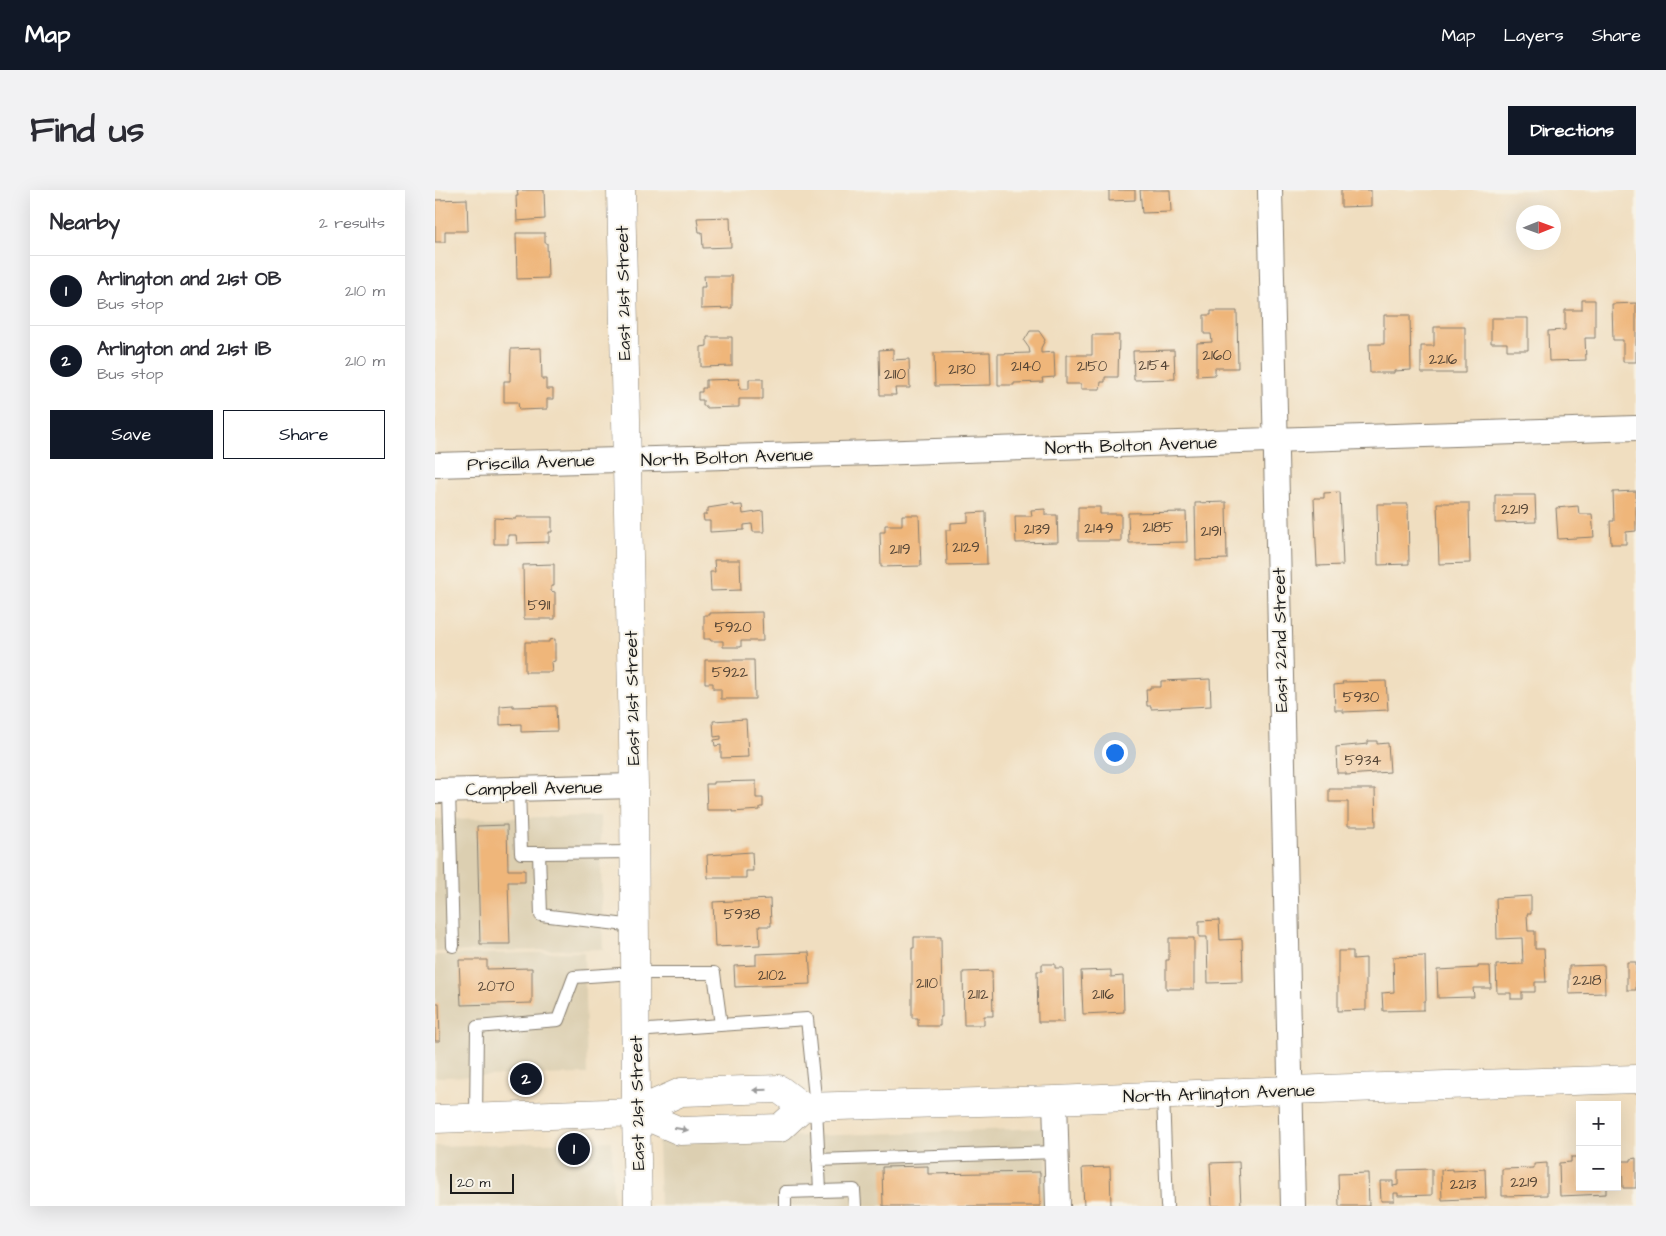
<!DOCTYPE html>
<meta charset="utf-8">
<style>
:root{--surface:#fff;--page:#f2f2f3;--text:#2b2b33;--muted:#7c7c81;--line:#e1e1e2;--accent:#111827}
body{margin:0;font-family:"Architects Daughter",sans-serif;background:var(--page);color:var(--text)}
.controls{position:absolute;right:15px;bottom:15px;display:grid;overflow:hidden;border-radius:0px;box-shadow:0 5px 20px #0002}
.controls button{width:45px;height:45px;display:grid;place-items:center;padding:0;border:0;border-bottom:1px solid var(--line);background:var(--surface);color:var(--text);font:25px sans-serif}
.compass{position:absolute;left:1081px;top:15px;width:45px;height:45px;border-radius:50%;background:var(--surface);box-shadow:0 5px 20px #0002;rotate:89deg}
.scale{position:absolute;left:15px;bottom:12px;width:64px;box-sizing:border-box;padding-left:5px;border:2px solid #1c1c1c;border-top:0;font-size:14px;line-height:18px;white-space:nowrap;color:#1c1c1c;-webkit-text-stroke:4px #f7f3e8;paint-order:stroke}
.you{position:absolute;left:679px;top:562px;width:18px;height:18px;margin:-12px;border:4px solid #fff;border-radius:50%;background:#1a73e8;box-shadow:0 0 0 8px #1a73e833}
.badge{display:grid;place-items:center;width:32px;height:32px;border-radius:50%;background:var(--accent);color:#fff;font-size:16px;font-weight:700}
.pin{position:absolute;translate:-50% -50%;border:2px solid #fff;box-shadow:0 1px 5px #0006}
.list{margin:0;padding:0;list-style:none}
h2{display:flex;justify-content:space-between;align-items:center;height:65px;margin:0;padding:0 20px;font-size:21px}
h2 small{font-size:16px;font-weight:400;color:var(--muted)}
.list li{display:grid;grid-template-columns:32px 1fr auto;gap:15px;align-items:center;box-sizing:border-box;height:70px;padding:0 20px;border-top:1px solid var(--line)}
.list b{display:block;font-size:19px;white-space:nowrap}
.list p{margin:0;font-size:16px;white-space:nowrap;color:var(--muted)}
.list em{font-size:16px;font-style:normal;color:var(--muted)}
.actions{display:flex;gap:10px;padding:15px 20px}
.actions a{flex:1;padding:11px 0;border:1px solid var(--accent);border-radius:0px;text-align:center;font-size:18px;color:var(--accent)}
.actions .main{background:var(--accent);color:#fff}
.map{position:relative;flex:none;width:1201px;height:1016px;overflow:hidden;border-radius:0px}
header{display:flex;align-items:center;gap:30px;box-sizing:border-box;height:70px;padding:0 25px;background:var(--accent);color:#fff}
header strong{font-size:24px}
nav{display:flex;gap:28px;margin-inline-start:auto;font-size:18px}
.intro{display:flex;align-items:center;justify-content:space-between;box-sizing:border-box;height:120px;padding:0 30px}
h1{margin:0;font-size:35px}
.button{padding:12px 22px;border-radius:0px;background:var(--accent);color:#fff;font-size:18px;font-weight:700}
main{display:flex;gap:30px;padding:0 30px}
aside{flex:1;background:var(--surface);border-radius:0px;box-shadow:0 5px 20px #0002}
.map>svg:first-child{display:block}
.built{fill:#dccfb1}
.building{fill:#efb67a}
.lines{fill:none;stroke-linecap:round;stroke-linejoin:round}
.lane-casing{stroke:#867d6e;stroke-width:14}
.street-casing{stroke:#867d6e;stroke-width:26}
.secondary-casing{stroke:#867d6e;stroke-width:29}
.lane{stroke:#fff;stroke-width:12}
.street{stroke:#fff;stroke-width:24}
.secondary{stroke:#fff;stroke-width:28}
.oneway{fill:#999}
.labels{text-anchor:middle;stroke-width:4;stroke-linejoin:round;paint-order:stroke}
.number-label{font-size:15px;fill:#514234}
.street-label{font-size:18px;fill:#1c1c1c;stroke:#f7f3e8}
</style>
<header>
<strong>Map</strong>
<nav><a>Map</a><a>Layers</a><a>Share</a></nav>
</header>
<div class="intro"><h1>Find us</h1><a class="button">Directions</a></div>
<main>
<aside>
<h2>Nearby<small>2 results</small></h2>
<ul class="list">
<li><span class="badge">1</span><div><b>Arlington and 21st OB</b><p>Bus stop</p></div><em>210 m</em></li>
<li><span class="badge">2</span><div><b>Arlington and 21st IB</b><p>Bus stop</p></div><em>210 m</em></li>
</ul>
<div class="actions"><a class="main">Save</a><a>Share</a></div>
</aside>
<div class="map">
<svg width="1201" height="1016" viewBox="0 0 1201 1016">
<rect width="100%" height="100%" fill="#f7f3e8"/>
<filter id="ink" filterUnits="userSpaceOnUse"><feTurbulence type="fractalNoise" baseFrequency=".02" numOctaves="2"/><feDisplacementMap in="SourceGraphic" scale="10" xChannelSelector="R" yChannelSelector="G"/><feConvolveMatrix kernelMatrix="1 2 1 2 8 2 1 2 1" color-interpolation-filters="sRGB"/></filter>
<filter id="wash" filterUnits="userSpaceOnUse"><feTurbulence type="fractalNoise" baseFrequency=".0096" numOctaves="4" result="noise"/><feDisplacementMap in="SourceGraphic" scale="20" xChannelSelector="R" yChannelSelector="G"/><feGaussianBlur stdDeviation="1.12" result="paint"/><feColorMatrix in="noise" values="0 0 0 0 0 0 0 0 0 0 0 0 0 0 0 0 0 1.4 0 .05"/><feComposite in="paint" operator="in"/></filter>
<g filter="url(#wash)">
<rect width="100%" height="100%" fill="#f0dec0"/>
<path class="built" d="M165,626L168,759L0,762V629Z
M149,762L152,884L0,887V765Z
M611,938L613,1016H225L223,951Z
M177,951L178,1016H0V956Z"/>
<g id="blocks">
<path class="building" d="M82,0H109L110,29L82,31L81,6H83Z
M674,0H700V10L674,11Z
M705,0H735L736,22L707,23Z
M906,0H936V16L906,17Z
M32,9L33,41H10V52H0V10Z
M295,27L296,57L268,58L267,42H264L262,28Z
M81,43H110V53H112L113,88L82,89Z
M269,86H297V118L266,119V97H270Z
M1147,110H1160V148H1150L1151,170L1114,171L1113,141L1130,140V120H1147Z
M1201,113V172H1188V150H1178L1177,114Z
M776,121H802L803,178H780V185L762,186V153L777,152L776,144H769V125H776Z
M949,125H975L976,180L959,181V183H935L934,154H949Z
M1056,128H1093V160H1072V153H1056Z
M999,137H1030V183H986V156H999Z
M595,141H604L610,150L606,158V163L619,162L620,187L607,188L608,192L579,193V195H563V164L595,163L594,158L589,151Z
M657,145H684L683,187H670V192H666L665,199H646V194H631V165H657Z
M272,147H297V176L266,177V157L272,156Z
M106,158L107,189H111V199H118V209H112V219L84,220L83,212H69V191H75L76,159Z
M458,159V170L474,169L475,198H460L461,205H445L444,160Z
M739,160L740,189L699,190L698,161Z
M555,162L556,195L500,196L499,163Z
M304,189L305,199H314V189H328V209H304V217L271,218V216H268V210H263V202H267V198H271V190Z
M1201,301V341L1191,342V354H1176L1175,331H1179L1178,302Z
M905,302L908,375L882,376L879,308H889V303Z
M1060,305H1100L1101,332L1060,333Z
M791,312L792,369L761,370L760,313Z
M1002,313H1034L1035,373L1004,374Z
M298,314V316L307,315L308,324L328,321L329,342H318L317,334L309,335V340L275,342V331H269L268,325H271V322H273V318Z
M942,314H973L974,374L943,375Z
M1143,316L1144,324H1157L1159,347L1123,349L1121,318Z
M643,317H665V324H686V351H643Z
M610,319V325H622L623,352L581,353L580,326H597L596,320Z
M551,322L552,374L512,375L511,340H516V333L533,332V323Z
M751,322L752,352L694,353L693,323Z
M467,325H484L486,376L446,377L445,342H450V335H467Z
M81,327H117V342H114V352L82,353L81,345H73V354H59V328L81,329Z
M279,370H305L306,400L276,401L275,382H280Z
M119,374V396H116V401L120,402V429H89L88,375Z
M327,422L328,451H306V457H288V451H276L275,449H269V425H275V423Z
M120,449V471L116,472L117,482H90V452H114V450Z
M270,470H319L320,509H286V499H278V493H270Z
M775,489L776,516L716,519V516H712L711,499H715V497H726V491Z
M951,491L953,520L908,522V520H900L899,495L908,494L907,492Z
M78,515V517L121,516L122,541L86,542V534L65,535V516Z
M311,529L313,567L286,568V555L280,556L279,550L286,549V546L279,547L278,531Z
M933,551H942V554L953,553L955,582L911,585V583H902L901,557L933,554Z
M321,591V608H328V617H325V620L297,622V620H272L271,594H279V592Z
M894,599H940L941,636H913V612H894Z
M72,635L73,680H90V692H73L75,754H45L42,636Z
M317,662L318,681H311V688H273L272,665Z
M1096,706V724H1092L1093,741H1100V759H1109L1111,792H1100V802H1087V809H1076V803H1062L1061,775L1088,774L1087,748L1062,749L1061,708Z
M335,709L336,736H324L325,755L280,757L278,712Z
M784,730L785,750L807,749L808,792L773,793L772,747H764V731Z
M479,747H506L507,827H505V836H483V828H477V758H479Z
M734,748H759V799H731V770H734Z
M903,761H918V769L931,768V820L903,821Z
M374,762L376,794L300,797L299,776L321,775V764Z
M990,766L991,811H989V820L948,821L947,803L959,802L958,767Z
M24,770H52V779L97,778V813L26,815Z
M1192,772H1201V800H1192Z
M607,774H620V778H628L629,832H603L602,781H607Z
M1169,775L1170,803L1134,804V776Z
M1043,776H1055L1056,798H1038L1039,807L1003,808L1002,780L1043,778Z
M676,780V787L688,786L689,822L648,824L646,781Z
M557,781L558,826H549V835H529L528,782Z
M0,813H4L5,851H0Z
M1136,967H1145V997H1171V1004L1125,1006L1124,973L1136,972Z
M1201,968V998H1188L1187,971H1196V969Z
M804,972L806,1016H777L775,973Z
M1112,973V1005L1067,1006V979L1099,978V974Z
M493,976V984L605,982V1016H448L447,977Z
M675,977L676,1016H649L647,978Z
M997,979V1005L963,1006V1003H959V1011H946L945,991H958V996L963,995V980Z
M1017,979V981L1050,979L1051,1008L1007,1010L1006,980Z
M933,983L934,1016H904L903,984Z"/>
</g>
</g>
<g filter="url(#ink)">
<use href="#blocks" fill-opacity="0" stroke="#867d6e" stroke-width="1"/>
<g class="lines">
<g class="lane-casing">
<path id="lane" d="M84,599L86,663H104L106,725L200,736
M14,600L18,756
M104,663L199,662
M200,841L372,829L381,917L385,1001L419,1000L420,1016
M728,905L732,1016
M41,927L42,837L123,830L139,787L200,783H279L286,835
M383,970L622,962
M350,1016V1002L385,1001"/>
</g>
<g class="street-casing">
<path id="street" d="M835,0L858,1016
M0,275L440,263L1201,238
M0,601L199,596
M620,910L623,1016"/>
</g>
<g class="secondary-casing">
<path id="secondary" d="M186,0L199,596L201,922L203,1016
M201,922L245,941L345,938L368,917
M0,929L201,922L246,902L344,899L368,917L620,910L855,900L1201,889"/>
</g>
<use href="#lane" class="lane"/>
<use href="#street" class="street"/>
<use href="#secondary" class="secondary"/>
</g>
<defs><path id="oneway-solid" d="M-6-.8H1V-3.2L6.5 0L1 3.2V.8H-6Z" transform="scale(1.25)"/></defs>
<g class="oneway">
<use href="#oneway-solid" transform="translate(325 900) rotate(178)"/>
<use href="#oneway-solid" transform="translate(246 939) rotate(10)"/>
</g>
</g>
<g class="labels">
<g class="number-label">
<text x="782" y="170">2160</text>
<text x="1008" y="174">2216</text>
<text x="719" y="180">2154</text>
<text x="591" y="181">2140</text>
<text x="657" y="181">2150</text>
<text x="527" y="184">2130</text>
<text x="460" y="189">2110</text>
<text x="1080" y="324">2219</text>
<text x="723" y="342">2185</text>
<text x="664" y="343">2149</text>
<text x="602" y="344">2139</text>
<text x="776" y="346">2191</text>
<text x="531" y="362">2129</text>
<text x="465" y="364">2119</text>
<text x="104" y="420">5911</text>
<text x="298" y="442">5920</text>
<text x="295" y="487">5922</text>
<text x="926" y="512">5930</text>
<text x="928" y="575">5934</text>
<text x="307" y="729">5938</text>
<text x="337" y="790">2102</text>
<text x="1152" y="795">2218</text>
<text x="492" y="798">2110</text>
<text x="61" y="801">2070</text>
<text x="543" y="809">2112</text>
<text x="668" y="809">2116</text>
<text x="1089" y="997">2219</text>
<text x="1028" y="999">2213</text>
</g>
<g class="street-label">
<text transform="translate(188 103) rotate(-91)" y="6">East 21st Street</text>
<text transform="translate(696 255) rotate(-2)" y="6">North Bolton Avenue</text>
<text transform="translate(292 267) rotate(-2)" y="6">North Bolton Avenue</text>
<text transform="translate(96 272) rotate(-2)" y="6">Priscilla Avenue</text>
<text transform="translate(845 450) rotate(-91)" y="6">East 22nd Street</text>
<text transform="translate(197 508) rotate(-91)" y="6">East 21st Street</text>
<text transform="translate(99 598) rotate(-1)" y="6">Campbell Avenue</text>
<text transform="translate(784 903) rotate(-2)" y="6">North Arlington Avenue</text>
<text transform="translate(202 913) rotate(-91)" y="6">East 21st Street</text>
</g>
</g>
</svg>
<div class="controls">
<button>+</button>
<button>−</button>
</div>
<svg class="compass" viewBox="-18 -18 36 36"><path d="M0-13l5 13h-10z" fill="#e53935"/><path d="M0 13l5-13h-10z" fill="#7c7c81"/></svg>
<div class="scale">20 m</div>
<div class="you"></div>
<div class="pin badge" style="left:139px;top:959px">1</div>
<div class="pin badge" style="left:91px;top:889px">2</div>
</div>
</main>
